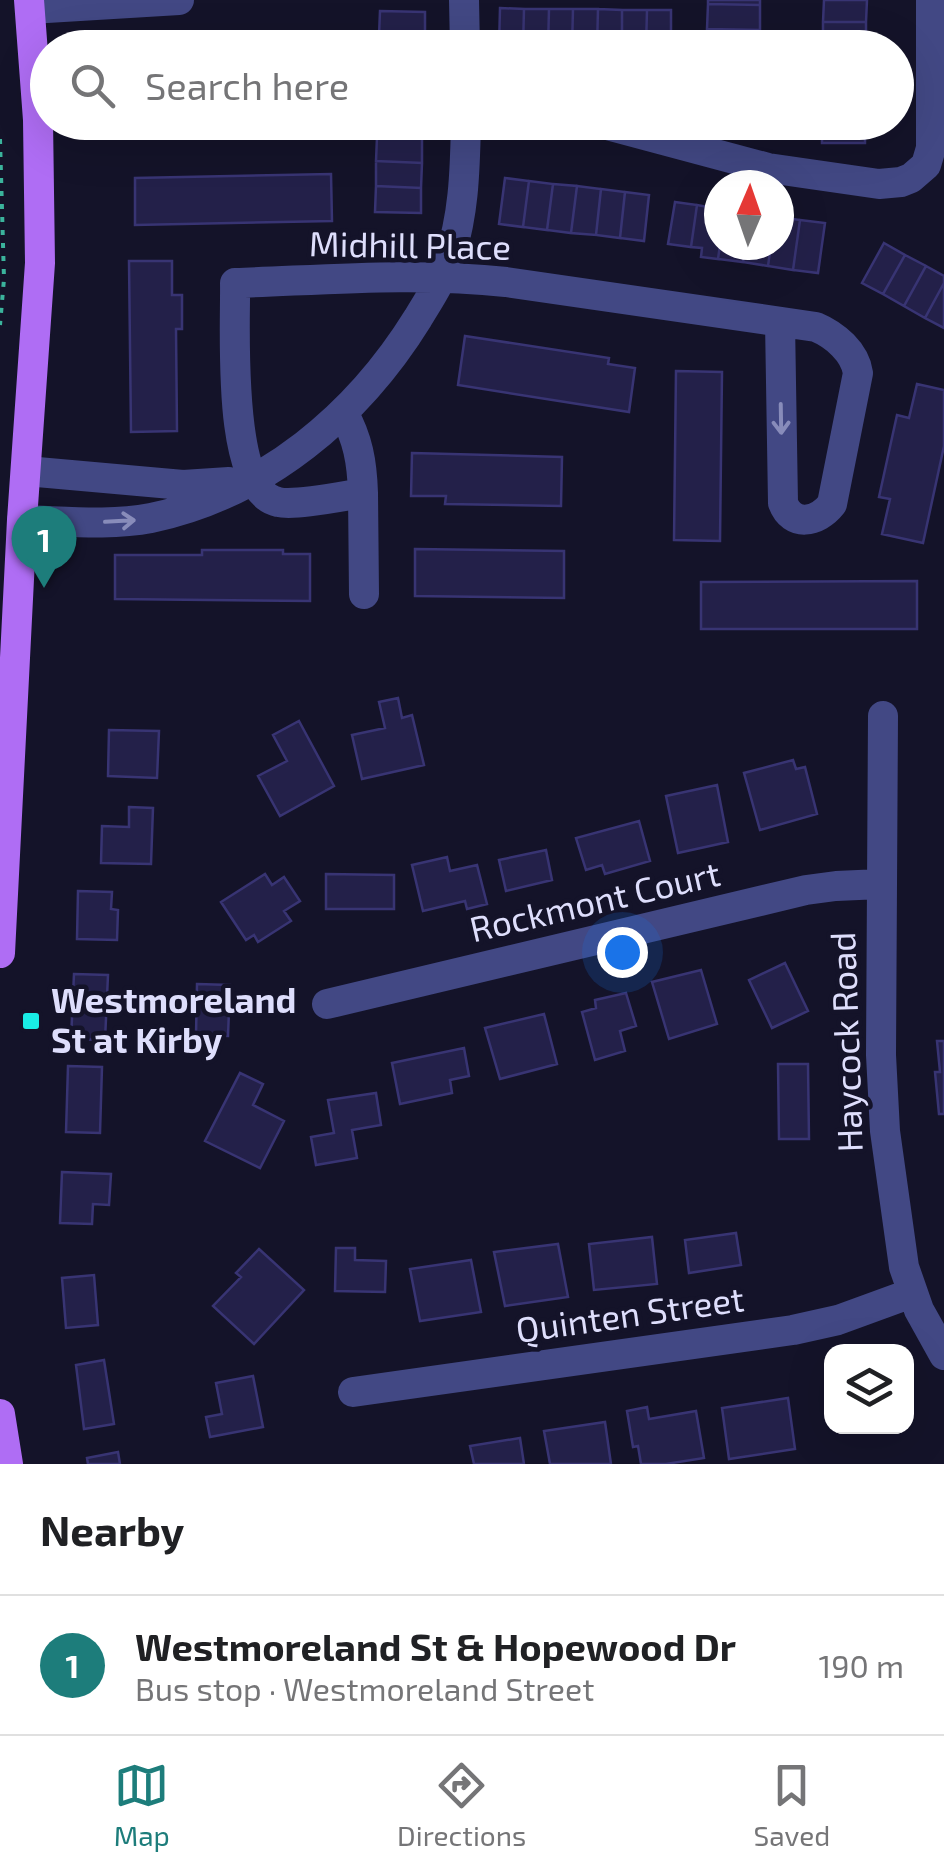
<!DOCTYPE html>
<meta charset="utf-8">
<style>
:root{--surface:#fff;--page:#f6f6f6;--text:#202124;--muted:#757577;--line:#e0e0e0;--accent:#1d7d7b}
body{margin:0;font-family:"Exo 2",sans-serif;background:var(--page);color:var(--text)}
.controls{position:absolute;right:30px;bottom:30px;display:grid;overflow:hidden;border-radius:20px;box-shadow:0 10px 40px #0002}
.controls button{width:90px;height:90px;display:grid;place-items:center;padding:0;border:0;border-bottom:2px solid var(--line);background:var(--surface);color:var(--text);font:50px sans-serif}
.compass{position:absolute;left:704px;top:170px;width:90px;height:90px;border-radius:50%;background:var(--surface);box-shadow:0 10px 40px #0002;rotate:2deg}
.you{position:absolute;left:622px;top:952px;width:35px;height:35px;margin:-25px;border:8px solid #fff;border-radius:50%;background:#1a73e8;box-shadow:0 0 0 15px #1a73e833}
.badge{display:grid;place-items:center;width:65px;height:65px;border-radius:50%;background:var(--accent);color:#fff;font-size:32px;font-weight:700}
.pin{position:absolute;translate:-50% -82px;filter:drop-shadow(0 2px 5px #0008)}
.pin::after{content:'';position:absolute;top:52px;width:35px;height:30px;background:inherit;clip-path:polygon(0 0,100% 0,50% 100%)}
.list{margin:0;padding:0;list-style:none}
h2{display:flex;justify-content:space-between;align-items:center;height:130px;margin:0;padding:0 40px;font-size:42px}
h2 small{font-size:32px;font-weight:400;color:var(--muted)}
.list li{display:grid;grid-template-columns:65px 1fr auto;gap:30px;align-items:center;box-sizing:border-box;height:140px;padding:0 40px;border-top:2px solid var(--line)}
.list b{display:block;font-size:38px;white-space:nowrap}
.list p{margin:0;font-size:32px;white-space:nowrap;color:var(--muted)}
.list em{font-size:32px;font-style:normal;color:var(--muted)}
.icon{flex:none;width:55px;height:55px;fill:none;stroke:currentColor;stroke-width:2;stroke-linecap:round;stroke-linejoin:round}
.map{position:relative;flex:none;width:944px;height:1464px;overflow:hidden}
.search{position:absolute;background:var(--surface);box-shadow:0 10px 40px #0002;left:30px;right:30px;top:30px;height:110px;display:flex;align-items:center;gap:25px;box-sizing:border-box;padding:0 35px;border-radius:55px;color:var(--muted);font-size:38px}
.sheet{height:270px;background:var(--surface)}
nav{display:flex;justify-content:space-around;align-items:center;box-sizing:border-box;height:140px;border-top:2px solid var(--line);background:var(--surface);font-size:28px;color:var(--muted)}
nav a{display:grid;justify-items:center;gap:5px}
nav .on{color:var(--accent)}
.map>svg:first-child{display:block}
.building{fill:#232049;stroke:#383473;stroke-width:2.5}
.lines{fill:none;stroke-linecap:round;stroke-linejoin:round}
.path{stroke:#3bb39c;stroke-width:4;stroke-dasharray:5 8;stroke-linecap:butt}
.minor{stroke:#424884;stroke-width:30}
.major{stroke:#af6df4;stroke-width:30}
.oneway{stroke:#888cba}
.poi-dot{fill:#19ede6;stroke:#141329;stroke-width:4}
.labels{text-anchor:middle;stroke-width:9;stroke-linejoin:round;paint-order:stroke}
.street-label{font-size:35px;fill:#dedefc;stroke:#141329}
.poi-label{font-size:35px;font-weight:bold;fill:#dedefc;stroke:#141329;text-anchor:start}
</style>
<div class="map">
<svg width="944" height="1464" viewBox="0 0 944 1464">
<rect width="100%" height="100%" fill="#141329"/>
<path class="building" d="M708,0H760V5L708,4Z
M824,0H867L866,22H823Z
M708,4L760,5V30L707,29Z
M500,8L524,9L523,48H499Z
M524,9H549L548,48H523Z
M549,9H573L572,48H548Z
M573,9H598L597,48H572Z
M598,9L622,10V48H597Z
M622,10H647L646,48H622Z
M647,10H671V48H646Z
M380,11L425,12V37L379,36Z
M823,22H866V46H823Z
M707,29L760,30L759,48H707Z
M379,36L425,37L424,48H379Z
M304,40V48L107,47Z
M377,122H423L422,137H377Z
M822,122H865V143H822Z
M377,137H422V163L376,161Z
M376,161L422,163L421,188L376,186Z
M331,174L332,221L135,225V178Z
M505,178L529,181L523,227L499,224Z
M529,181L553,184L547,230L523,227Z
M553,184L577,186L571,233L547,230Z
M376,186L421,188V213L375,212Z
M577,186L601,189L596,235L571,233Z
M601,189L625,192L620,238L596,235Z
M625,192L649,195L644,241L620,238Z
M675,202L697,205L691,247L668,244Z
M697,205L719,209L720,245L718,259L701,257L702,248L691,247Z
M779,217L800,220L793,270L768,266L771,245H779Z
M800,220L825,223L818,273L793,270Z
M884,243L905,255L883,294L862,283Z
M720,245H746L743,262L718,259Z
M746,245H771L768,266L743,262Z
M905,255L926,266L904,306L883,294Z
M129,261H172V295H182V329H176L177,431L131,432Z
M926,266L944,276V283L925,318L904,306Z
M944,283V328L925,318Z
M465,336L609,358L608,364L635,368L629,412L458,385Z
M676,371L722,372L720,541L674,540Z
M917,384L944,390V446L923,543L882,534L890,499L879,497L897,415L909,418Z
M412,453L562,457L561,506L445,504L446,496H411Z
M415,549L564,551V598L415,596Z
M202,550H283V554H310V601L115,599V555H202Z
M917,581V629H701V582Z
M398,698L402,718L412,715L424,765L362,779L352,735L385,728L379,702Z
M299,721L334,786L280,816L258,776L287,761L273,735Z
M109,730L159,731L157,778L108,776Z
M793,760L796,769L805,767L817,814L760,830L744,773Z
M717,785L728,842L678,853L666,796Z
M129,807L153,808L151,864L101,863L102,826L129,827Z
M639,821L650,861L605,874L602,865L586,870L576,838Z
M546,850L552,880L506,891L499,860Z
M447,857L450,871L477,865L487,904L467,909L465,901L423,911L412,865Z
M265,874L272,885L284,877L300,901L284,911L291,921L258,942L254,935L246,940L221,902Z
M326,874L394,875V909H326Z
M78,891L112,892L111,909L118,910L117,940L77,939Z
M785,963L808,1011L772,1028L749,980Z
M701,970L717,1024L669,1039L652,982Z
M74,974L108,975L105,1040L71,1039Z
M197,984L230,985L228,1036L196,1035Z
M626,993L636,1026L620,1031L625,1051L595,1060L582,1012L596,1008L595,1000Z
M544,1014L557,1064L500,1079L485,1028Z
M937,1041H944V1114H939L935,1072H940Z
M464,1048L469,1076L450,1080L452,1093L400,1104L392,1063Z
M778,1064H808L809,1139H779Z
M68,1066L102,1067L100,1133L66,1132Z
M240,1073L263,1084L253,1105L284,1121L260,1168L205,1141Z
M376,1093L381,1125L352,1130L357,1158L316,1165L311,1137L334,1133L328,1100Z
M62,1172L111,1174L109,1205L93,1204L92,1224L60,1223Z
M736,1233L741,1265L689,1273L685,1240Z
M652,1237L657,1284L594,1290L589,1244Z
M558,1244L568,1297L505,1306L494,1252Z
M336,1248H355V1260L386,1261L385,1292L335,1291Z
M259,1249L304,1290L254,1344L213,1306L241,1277L236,1273Z
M471,1260L481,1312L420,1321L410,1269Z
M94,1275L98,1325L66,1328L62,1278Z
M104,1360L114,1424L84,1429L76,1365Z
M253,1376L263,1427L210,1437L206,1417L222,1414L216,1383Z
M788,1398L795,1449L729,1459L722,1408Z
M647,1407L649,1419L696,1411L704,1458L666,1464H641L638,1446L633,1447L627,1411Z
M605,1422L611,1464H550L544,1431Z
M520,1438L524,1464H474L470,1446Z
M118,1452L120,1464H88L87,1458Z"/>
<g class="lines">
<path class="path" d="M0,139L4,279L0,325"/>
<path class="minor" d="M464,0L465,48
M30,9L179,0
M596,122L768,168L879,184L901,182L911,178L926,165L931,148V0
M343,412C358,439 362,462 363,493C343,496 295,506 278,502C225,491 236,325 235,283C325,280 416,272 506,282L816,327C835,335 855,352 858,373L832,504C817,523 792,527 783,503L780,322
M26,471L183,485L229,482
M363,493L364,594
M22,520C65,521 109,526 151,518C265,494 358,415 418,318C428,301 440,284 447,265C464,219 465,171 466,122
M883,716L881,1055L885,1131L904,1267L919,1310L944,1355
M327,1004L806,890L836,886L881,884
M353,1392L793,1330L838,1320L912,1293"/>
<path class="major" d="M0,953L22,520L40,263L38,120L29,0
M0,1414L8,1464"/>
</g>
<defs><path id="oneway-shaft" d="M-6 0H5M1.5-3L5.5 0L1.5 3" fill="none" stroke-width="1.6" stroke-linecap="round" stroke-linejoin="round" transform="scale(2.5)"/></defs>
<g class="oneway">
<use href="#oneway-shaft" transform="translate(781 419) rotate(89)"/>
<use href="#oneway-shaft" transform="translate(120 521) rotate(-3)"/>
</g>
<rect class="poi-dot" x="21" y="1011" width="20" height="20" rx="5"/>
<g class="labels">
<g class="street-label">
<text transform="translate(410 246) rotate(1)" y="12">Midhill Place</text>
<text transform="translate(595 902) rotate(-13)" y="12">Rockmont Court</text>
<text transform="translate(847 1042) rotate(-92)" y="12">Haycock Road</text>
<text transform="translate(630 1315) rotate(-8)" y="12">Quinten Street</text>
</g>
<g class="poi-label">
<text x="51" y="1013">Westmoreland<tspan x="51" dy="40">St at Kirby</tspan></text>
</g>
</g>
</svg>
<div class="controls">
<button><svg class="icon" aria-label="layers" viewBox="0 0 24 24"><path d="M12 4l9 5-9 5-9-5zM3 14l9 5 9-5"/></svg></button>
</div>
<svg class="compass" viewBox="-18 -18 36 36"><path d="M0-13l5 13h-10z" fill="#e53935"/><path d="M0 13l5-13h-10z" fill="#757577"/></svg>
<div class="you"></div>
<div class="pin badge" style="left:44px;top:588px">1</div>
<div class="search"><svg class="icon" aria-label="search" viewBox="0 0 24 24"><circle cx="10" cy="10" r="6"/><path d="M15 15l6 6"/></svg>Search here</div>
</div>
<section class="sheet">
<h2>Nearby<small></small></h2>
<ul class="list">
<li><span class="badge">1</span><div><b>Westmoreland St &amp; Hopewood Dr</b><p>Bus stop · Westmoreland Street</p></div><em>190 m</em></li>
</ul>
</section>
<nav>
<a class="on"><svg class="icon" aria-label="map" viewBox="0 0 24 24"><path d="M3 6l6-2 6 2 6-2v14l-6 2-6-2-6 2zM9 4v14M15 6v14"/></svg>Map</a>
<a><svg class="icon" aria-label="directions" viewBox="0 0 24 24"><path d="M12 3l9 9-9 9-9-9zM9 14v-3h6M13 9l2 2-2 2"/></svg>Directions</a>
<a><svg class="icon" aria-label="saved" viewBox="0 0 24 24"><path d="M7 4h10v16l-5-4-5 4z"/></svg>Saved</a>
</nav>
